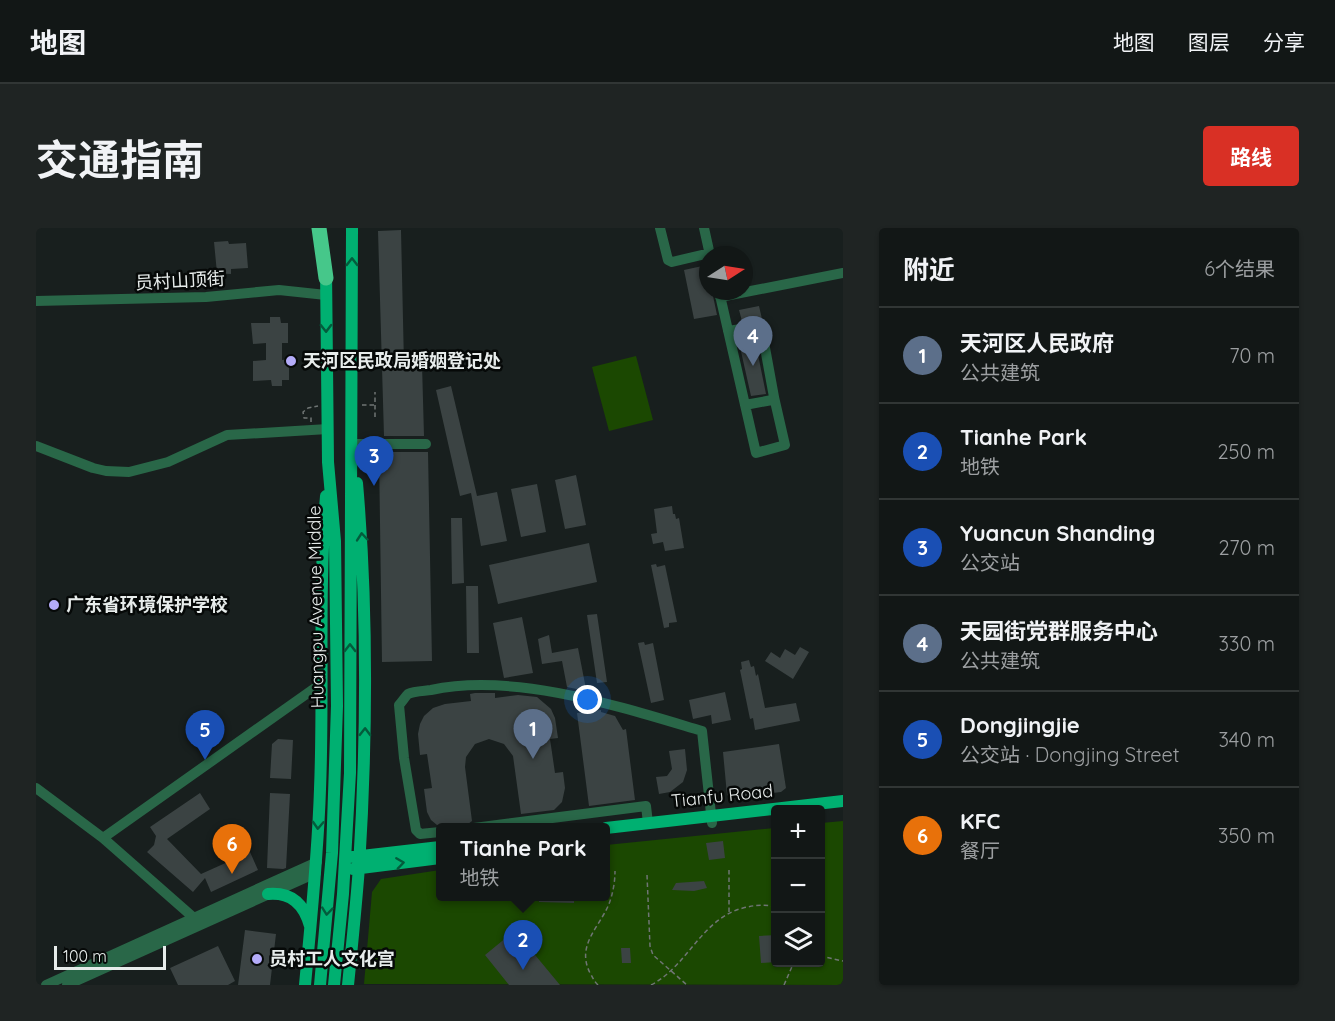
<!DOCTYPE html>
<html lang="zh">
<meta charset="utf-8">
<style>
:root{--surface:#121716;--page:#1f2423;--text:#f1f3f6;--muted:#9c9fa1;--line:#313635;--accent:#d93025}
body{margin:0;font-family:Quicksand,"Noto Sans SC",sans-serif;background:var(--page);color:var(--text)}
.controls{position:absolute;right:18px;bottom:18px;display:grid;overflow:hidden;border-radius:6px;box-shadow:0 2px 4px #0004}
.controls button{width:54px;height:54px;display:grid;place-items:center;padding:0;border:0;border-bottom:2px solid var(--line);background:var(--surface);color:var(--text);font:30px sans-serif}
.compass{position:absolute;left:663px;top:18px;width:54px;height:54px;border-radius:50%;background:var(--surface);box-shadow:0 2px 4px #0004;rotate:78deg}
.scale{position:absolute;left:18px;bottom:15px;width:112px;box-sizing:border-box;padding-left:6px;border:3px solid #e7eceb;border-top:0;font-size:16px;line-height:21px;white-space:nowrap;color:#e7eceb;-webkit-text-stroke:4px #060908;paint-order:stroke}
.you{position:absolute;left:552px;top:472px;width:21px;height:21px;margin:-15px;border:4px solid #fff;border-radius:50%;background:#1a73e8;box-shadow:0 0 0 9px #1a73e833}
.badge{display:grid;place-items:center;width:39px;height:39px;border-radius:50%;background:var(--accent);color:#fff;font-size:20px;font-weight:700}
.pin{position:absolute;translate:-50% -50px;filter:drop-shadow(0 2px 3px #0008)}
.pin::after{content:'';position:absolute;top:32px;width:21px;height:18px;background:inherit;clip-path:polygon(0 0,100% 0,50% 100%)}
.popup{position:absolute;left:400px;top:595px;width:174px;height:78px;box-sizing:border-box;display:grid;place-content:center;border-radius:6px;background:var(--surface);filter:drop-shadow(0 2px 4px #0005);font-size:20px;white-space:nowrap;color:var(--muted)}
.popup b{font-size:22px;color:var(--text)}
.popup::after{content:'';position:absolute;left:50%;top:100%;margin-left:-12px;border:12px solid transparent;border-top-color:var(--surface)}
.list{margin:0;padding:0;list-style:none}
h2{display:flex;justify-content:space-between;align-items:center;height:78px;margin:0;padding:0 24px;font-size:26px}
h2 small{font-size:20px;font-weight:400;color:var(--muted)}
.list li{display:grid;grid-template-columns:39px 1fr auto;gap:18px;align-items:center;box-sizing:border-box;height:96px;padding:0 24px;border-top:2px solid var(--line)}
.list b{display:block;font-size:22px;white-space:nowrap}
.list p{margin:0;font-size:20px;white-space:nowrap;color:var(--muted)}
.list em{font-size:20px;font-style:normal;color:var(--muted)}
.icon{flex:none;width:33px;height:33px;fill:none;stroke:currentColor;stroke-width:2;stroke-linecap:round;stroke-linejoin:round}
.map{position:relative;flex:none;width:807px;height:757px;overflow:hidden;border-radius:6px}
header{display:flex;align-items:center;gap:36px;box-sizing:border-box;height:84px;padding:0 30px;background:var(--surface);border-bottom:2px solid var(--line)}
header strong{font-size:28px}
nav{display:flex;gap:33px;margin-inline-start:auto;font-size:21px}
.intro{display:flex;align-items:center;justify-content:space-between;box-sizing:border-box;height:144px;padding:0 36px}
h1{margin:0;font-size:42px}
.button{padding:15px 27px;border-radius:6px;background:var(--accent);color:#fff;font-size:21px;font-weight:700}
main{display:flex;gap:36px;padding:0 36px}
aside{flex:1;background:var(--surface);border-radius:6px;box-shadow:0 2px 4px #0004}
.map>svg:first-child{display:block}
.green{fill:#1b4801}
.building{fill:#3b4343}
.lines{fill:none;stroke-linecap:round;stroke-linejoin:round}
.path{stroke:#6f7574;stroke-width:1.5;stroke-dasharray:4.5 3;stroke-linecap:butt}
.minor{stroke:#296748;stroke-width:10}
.major{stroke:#00b071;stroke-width:12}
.highway{stroke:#46c78a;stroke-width:15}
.oneway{stroke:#035c3c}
.poi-dot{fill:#b4acf9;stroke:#060908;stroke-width:2}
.labels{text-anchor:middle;stroke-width:5;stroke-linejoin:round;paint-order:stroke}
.street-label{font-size:18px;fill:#e7eceb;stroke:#060908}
.poi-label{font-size:18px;font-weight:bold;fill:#e7eceb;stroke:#060908;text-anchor:start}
</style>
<header>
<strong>地图</strong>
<nav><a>地图</a><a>图层</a><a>分享</a></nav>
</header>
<div class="intro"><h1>交通指南</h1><a class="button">路线</a></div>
<main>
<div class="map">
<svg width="807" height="757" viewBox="0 0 807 757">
<rect width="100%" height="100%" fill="#181f1e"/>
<path class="green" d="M600,128L617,192L573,203L556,139Z
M807,593V757L328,756L336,664L345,651L404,642V668H570V617L739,600L740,734H784L785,595Z"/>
<path class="building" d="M365,2L368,136H386L388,208H348L342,3Z
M192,13L193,16L210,15L212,40L195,41V46L181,45L178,14Z
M671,37L672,63H676L681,87L658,91L648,42Z
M723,78L726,91L706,93L703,82Z
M234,89H244L245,95H252V115H246V132L253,131V152H246V158H236L235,152L217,153V133L230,132V115L217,116L215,95H234Z
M718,107L730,166L715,168L702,110Z
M415,158L441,268L461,264L471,313L445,318L435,265L424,268L400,162Z
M348,224H392L396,433L346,434L343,225Z
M540,247L550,297L529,301L519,252Z
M501,256L510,304L485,309L475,261Z
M636,278L637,286H639L640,291L643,290L648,320L629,323L627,314L617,316L615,306L621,305L618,281Z
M415,290H426L428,355L416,356Z
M553,315L561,354L462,376L453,337Z
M620,336L621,339L629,337L641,394L633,395V399L628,400L615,337Z
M430,358H442L443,425H431Z
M561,386L571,454L561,455L551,387Z
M486,389L497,445L468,450L457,395Z
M513,407L516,425L542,420L550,461L545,462L531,459L526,433L506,436L502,411Z
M608,414L609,417L617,415L628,472L615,475L602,415Z
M764,419L773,424L757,451L729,433L735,424L744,430L749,421L759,427Z
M713,432L715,439L718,438L720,448L722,446L729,480L760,475L764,493L719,502L717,490L714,491L704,442L706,441L705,434Z
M689,464L695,492L676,496L675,487L657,491L653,472Z
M439,465H459V470L482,467L501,469L515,481L519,490L522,510L514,511L519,545L527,544L529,560L526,574L518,582L485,586L477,528L468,516L453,511L439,516L430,529L429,539L436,593L432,596L409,599L401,597L395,592L391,584L388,561L396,560L391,526L384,527L382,506L384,496L388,488L397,480L409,476L435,473L434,466Z
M565,482V484L579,488L587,502L590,501L599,572L553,578L541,485Z
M242,511L257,512L255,551L234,550L236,516Z
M743,516L750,560L745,564L695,570L691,567L687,524Z
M649,521L651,542L647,554L634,564L623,566L620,549L631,548L636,541L633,523Z
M164,565L174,581L131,611L165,646L214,624L222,642L175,664L169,650L157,664L111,624L118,617L120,608L114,599Z
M234,565L254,566L250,640L247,641L231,640Z
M687,613L689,630L673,632L670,615Z
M668,653L671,660L658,663L636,662L640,655Z
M503,669H523L538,672V675L503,674Z
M209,702L240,706L234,757H202Z
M477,704H480L524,757H473L449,727Z
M740,707V734L725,735L723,708Z
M182,718L199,753L192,757H142L134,740Z
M585,720H594L595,735H586Z"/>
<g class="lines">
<path class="path" d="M326,177H340
M339,189V164
M275,194V190H268L267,184L272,180L282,178
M611,647L614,718L617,727L651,757
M693,684V642
M784,728L807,733
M562,757C558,753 557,750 554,745C540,717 563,700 573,676C577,665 579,654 579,643
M615,757C652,738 665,691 707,680C719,677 728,676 740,679
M748,757L758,734"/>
<path class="minor" d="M624,0L632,32L636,34L674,25
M668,0L674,27
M683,63L720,225L749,217L738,169
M684,69L807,45
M0,73L170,69L243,62L290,67
M692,103L725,98L738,169L736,172L709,177
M318,216H390
M0,218L57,240L70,243L93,244L132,234L191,207L292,201
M0,560L67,610L158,690
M438,600L610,578L612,595
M404,604L384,606L380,602L368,530L363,477C366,474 369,469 372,466C378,463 388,463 395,462C479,444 585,479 666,503L676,595
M67,610L286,455
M10,757L281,634
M31,757L280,645"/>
<path class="major" d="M570,600L807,573
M317,629L404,619
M317,641L404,630
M232,666C255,664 268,676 274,698
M269,757C275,692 282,626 284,561C288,463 282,366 290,268
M284,757L296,625L301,478L299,313L292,234L290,42
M298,757L307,666L314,545L316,0
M312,757C316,718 320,678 323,639C331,511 332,383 321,255"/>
<path class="highway" d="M283,0L290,50"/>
</g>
<defs><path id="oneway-chevron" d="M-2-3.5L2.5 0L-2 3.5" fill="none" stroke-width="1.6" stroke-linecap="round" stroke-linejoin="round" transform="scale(1.5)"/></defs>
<g class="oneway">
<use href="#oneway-chevron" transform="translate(316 34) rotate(-90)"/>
<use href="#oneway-chevron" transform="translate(290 100) rotate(89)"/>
<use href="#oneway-chevron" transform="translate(326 309) rotate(-95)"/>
<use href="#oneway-chevron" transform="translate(314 420) rotate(-90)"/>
<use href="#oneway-chevron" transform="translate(329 504) rotate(-89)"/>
<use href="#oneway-chevron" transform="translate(282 597) rotate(93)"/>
<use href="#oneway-chevron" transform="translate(364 635) rotate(-8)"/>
<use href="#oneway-chevron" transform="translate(291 683) rotate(96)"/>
</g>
<g class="poi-dot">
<circle cx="255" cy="133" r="6"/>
<circle cx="18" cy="377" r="6"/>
<circle cx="221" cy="731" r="6"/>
</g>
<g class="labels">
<g class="street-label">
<text transform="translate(144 53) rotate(-3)" y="6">员村山顶街</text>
<text transform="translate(280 379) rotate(-91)" y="6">Huangpu Avenue Middle</text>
<text transform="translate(686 568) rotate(-6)" y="6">Tianfu Road</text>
</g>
<g class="poi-label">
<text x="267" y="139">天河区民政局婚姻登记处</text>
<text x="30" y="383">广东省环境保护学校</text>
<text x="233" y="737">员村工人文化宫</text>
</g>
</g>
</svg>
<div class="controls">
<button>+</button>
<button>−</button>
<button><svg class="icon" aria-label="layers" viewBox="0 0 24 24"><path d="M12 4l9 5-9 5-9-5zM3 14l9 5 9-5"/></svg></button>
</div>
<svg class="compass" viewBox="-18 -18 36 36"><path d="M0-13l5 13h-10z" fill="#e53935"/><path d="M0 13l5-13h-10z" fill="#9c9fa1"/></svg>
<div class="scale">100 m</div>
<div class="you"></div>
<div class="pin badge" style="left:497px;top:531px;background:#5c6f8a">1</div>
<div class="pin badge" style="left:487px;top:742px;background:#1a4fb4">2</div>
<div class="popup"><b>Tianhe Park</b>地铁</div>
<div class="pin badge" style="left:338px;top:258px;background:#1a4fb4">3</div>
<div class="pin badge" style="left:717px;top:138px;background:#5c6f8a">4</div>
<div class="pin badge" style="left:169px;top:532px;background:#1a4fb4">5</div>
<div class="pin badge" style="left:196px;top:646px;background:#e8710a">6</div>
</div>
<aside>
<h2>附近<small>6个结果</small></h2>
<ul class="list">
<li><span class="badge" style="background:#5c6f8a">1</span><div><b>天河区人民政府</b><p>公共建筑</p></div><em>70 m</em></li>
<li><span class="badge" style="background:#1a4fb4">2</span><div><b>Tianhe Park</b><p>地铁</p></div><em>250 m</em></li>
<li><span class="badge" style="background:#1a4fb4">3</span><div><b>Yuancun Shanding</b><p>公交站</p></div><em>270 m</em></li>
<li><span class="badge" style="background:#5c6f8a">4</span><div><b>天园街党群服务中心</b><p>公共建筑</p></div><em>330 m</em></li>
<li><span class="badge" style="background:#1a4fb4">5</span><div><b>Dongjingjie</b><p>公交站 · Dongjing Street</p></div><em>340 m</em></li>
<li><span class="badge" style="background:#e8710a">6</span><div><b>KFC</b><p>餐厅</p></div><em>350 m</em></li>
</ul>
</aside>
</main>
